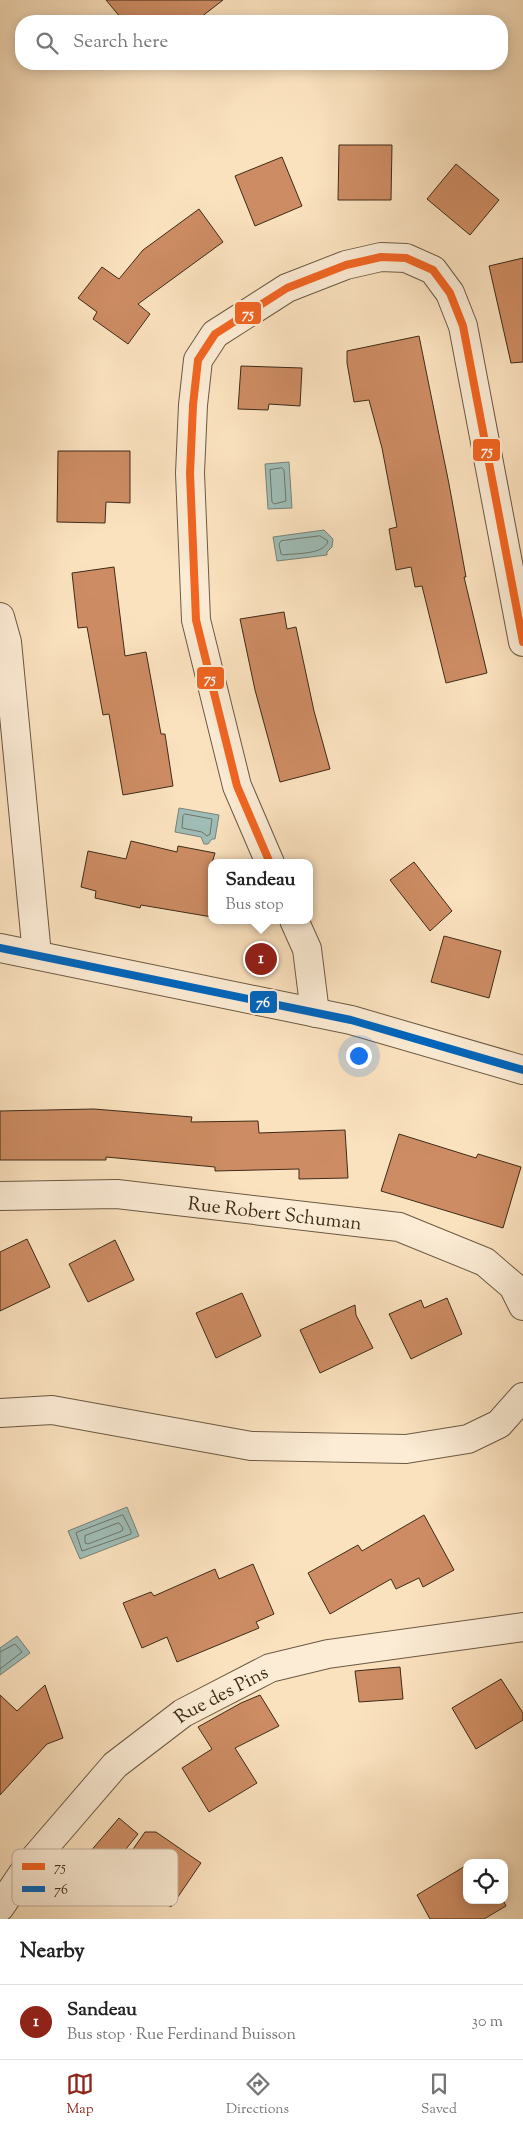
<!DOCTYPE html>
<meta charset="utf-8">
<style>
:root{--surface:#fff;--page:#f2f2f2;--text:#222;--muted:#767676;--line:#e0e0e0;--accent:#8f2418}
body{margin:0;font-family:"Sorts Mill Goudy",serif;background:var(--page);color:var(--text)}
.controls{position:absolute;right:15px;bottom:15px;display:grid;overflow:hidden;border-radius:10px;box-shadow:0 2px 12px #0003}
.controls button{width:45px;height:45px;display:grid;place-items:center;padding:0;border:0;border-bottom:1px solid var(--line);background:var(--surface);color:var(--text);font:25px sans-serif}
.you{position:absolute;left:358px;top:1055px;width:18px;height:18px;margin:-12px;border:4px solid #fff;border-radius:50%;background:#1a73e8;box-shadow:0 0 0 8px #1a73e833}
.badge{display:grid;place-items:center;width:32px;height:32px;border-radius:50%;background:var(--accent);color:#fff;font-size:16px;font-weight:700}
.pin{position:absolute;translate:-50% -50%;border:2px solid #fff;box-shadow:0 1px 5px #0006}
.popup{position:absolute;left:208px;top:859px;width:105px;height:65px;box-sizing:border-box;display:grid;place-content:center;border-radius:10px;background:var(--surface);filter:drop-shadow(0 1px 4px #0005);font-size:16px;white-space:nowrap;color:var(--muted)}
.popup b{font-size:19px;color:var(--text)}
.popup::after{content:'';position:absolute;left:50%;top:100%;margin-left:-10px;border:10px solid transparent;border-top-color:var(--surface)}
.list{margin:0;padding:0;list-style:none}
h2{display:flex;justify-content:space-between;align-items:center;height:65px;margin:0;padding:0 20px;font-size:21px}
h2 small{font-size:16px;font-weight:400;color:var(--muted)}
.list li{display:grid;grid-template-columns:32px 1fr auto;gap:15px;align-items:center;box-sizing:border-box;height:75px;padding:0 20px;border-top:1px solid var(--line)}
.list b{display:block;font-size:19px;white-space:nowrap}
.list p{margin:0;font-size:16px;white-space:nowrap;color:var(--muted)}
.list em{font-size:16px;font-style:normal;color:var(--muted)}
.icon{flex:none;width:28px;height:28px;fill:none;stroke:currentColor;stroke-width:2;stroke-linecap:round;stroke-linejoin:round}
.map{position:relative;flex:none;width:523px;height:1919px;overflow:hidden}
.search{position:absolute;background:var(--surface);box-shadow:0 2px 12px #0003;left:15px;right:15px;top:15px;height:55px;display:flex;align-items:center;gap:12px;box-sizing:border-box;padding:0 18px;border-radius:20px;color:var(--muted);font-size:19px}
.sheet{height:140px;background:var(--surface)}
nav{display:flex;justify-content:space-around;align-items:center;box-sizing:border-box;height:70px;border-top:1px solid var(--line);background:var(--surface);font-size:14px;color:var(--muted)}
nav a{display:grid;justify-items:center;gap:2px}
nav .on{color:var(--accent)}
.map>svg:first-child{display:block}
.water{fill:#9fbdb7;stroke:#788377}
.lines{fill:none;stroke-linecap:round;stroke-linejoin:round}
.shore{stroke:#6e7468;stroke-width:1}
.building{fill:#cd8c63;stroke:#3d2b18}
.minor-casing{stroke:#6c5942;stroke-width:30}
.minor{stroke:#fcecd5;stroke-width:28}
.bus-1-casing{stroke:#fcecd5;stroke-width:11}
.bus-2-casing{stroke:#fcecd5;stroke-width:11}
.bus-1{stroke:#f26522;stroke-width:8}
.bus-2{stroke:#0065bd;stroke-width:8}
.labels{text-anchor:middle;stroke-width:4.5;stroke-linejoin:round;paint-order:stroke}
.street-label{font-size:19px;fill:#3d2b18;stroke:#fcecd5}
.key{fill:#fcecd5;stroke:#c3b29c;stroke-width:1}
.key-label{font-size:14px;fill:#3d2b18}
.line-badge{stroke:#fcecd5;stroke-width:2}
.badge-label{font-size:14px;text-anchor:middle;font-weight:bold;fill:#fff}
</style>
<div class="map">
<svg width="523" height="1919" viewBox="0 0 523 1919">
<rect width="100%" height="100%" fill="#fbe2bf"/>
<filter id="stains"><feTurbulence type="fractalNoise" baseFrequency=".004" numOctaves="4"/><feColorMatrix values="0 0 0 0 .2 0 0 0 0 .09 0 0 0 0 .02 0 0 0 .5 -.17"/></filter>
<radialGradient id="worn" r=".72"><stop offset=".6" stop-color="#630" stop-opacity="0"/><stop offset="1" stop-color="#630" stop-opacity=".3"/></radialGradient>
<path class="water" d="M289,462L292,508L268,509L265,464Z
M324,530L333,539L332,547L327,552V555L277,561L273,537Z
M179,808L219,815L215,839H212L208,844H204L201,837L175,832Z
M127,1507L139,1536L80,1559L68,1531Z
M17,1636L30,1653L0,1675V1648Z"/>
<g class="lines">
<path class="shore" d="M282,468L284,470L286,501L274,504L272,502L270,470Z
M320,536L328,541C324,555 296,553 283,555L281,554L279,544L281,541Z
M185,814L212,819L210,834L207,836L202,832L182,828L183,816Z
M123,1515L131,1531V1534L82,1551L76,1533Z
M119,1523L123,1528L122,1531L88,1544L85,1543V1536Z
M0,1652L15,1644L22,1652L0,1669"/>
</g>
<path class="building" d="M106,0H223L196,21H117L121,18Z
M339,145H392L391,200H338Z
M282,157L302,206L255,226L235,176Z
M456,164L499,200L470,235L427,199Z
M199,209L223,242L138,304L150,314L128,344L93,319L97,312L78,298L102,267L119,279L143,250Z
M523,258V362L511,363L489,266Z
M419,336L449,484L466,577H464L487,673L446,683L422,586L415,587L411,567L396,570L389,529L397,527L382,448L369,400L354,402L347,363V351Z
M241,366L302,368L300,406L269,404L268,410L238,409Z
M58,451H130V503L106,502L105,523L57,522Z
M114,567L125,656L146,652L161,734H165L173,786L123,795L109,714L103,715L87,627L78,628L72,573Z
M284,612L287,629L296,627L314,711L330,769L280,782L255,690L240,619Z
M131,841L177,852L178,846L215,853L212,863V917L141,905L140,908L95,898L96,891L81,887L88,851L126,859Z
M414,862L452,911L430,931L390,880Z
M444,936L501,951L489,998L431,982Z
M94,1109L192,1117L191,1122L258,1121L259,1133L345,1130L348,1178L299,1179V1169L215,1171V1167L106,1157V1160H0V1111Z
M399,1134L476,1158L478,1154L521,1167L503,1228L381,1191Z
M27,1239L50,1287L0,1311V1252Z
M115,1240L134,1280L88,1302L69,1264Z
M242,1293L261,1336L216,1358L196,1313Z
M447,1298L462,1334L411,1359L389,1314L421,1300L424,1308Z
M355,1305L356,1315L373,1348L320,1373L300,1330Z
M424,1515L454,1570L423,1587L419,1578L396,1589L391,1579L330,1614L308,1573L358,1545L362,1551Z
M253,1564L274,1614L256,1622L259,1628L177,1662L167,1637L142,1648L123,1603L151,1592L154,1596L215,1569L219,1579Z
M400,1667L403,1699L359,1702L355,1671Z
M501,1679L523,1713V1720L476,1749L452,1708Z
M45,1685L63,1738L47,1744L0,1795V1695L17,1711Z
M260,1695L279,1726L235,1748L257,1783L209,1812L182,1768L212,1749L198,1727L241,1703Z
M119,1818L138,1834L126,1849L131,1852L145,1832H156L201,1863L171,1907L116,1876L110,1884L102,1879L87,1897L65,1881Z
M467,1865V1900H503L506,1906L484,1919H430L417,1895Z"/>
<g class="lines">
<g class="minor-casing">
<g id="minor">
<path d="M0,617L7,642L37,955"/>
<path d="M270,863L237,786L196,620L190,473L193,405L198,360L215,334L287,288L346,265L381,257L406,258L433,270L450,293L463,326L523,642"/>
<path d="M294,920L307,949L315,1013"/>
<path d="M0,948L351,1020L523,1070"/>
<path id="s1" d="M0,1196L117,1194L399,1227L485,1262L513,1286L523,1306"/>
<path d="M0,1413L52,1410L251,1446L406,1449L468,1439L499,1424L523,1397"/>
<path id="s2" d="M0,1907L28,1866L115,1765L183,1713L270,1668L328,1654L523,1627"/>
</g>
</g>
<use href="#minor" class="minor"/>
<g class="bus-1-casing">
<path id="bus-1" d="M270,863L237,786L196,620L190,473L193,405L198,360L215,334L287,288L346,265L381,257L406,258L433,270L450,293L463,326L523,642"/>
</g>
<g class="bus-2-casing">
<path id="bus-2" d="M0,948L351,1020L523,1070"/>
</g>
<use href="#bus-1" class="bus-1"/>
<use href="#bus-2" class="bus-2"/>
</g>
<g class="labels">
<g class="street-label">
<text dy="7" stroke="none"><textPath href="#s1" startOffset="276">Rue Robert Schuman</textPath></text>
<text dy="7" stroke="none"><textPath href="#s2" startOffset="311">Rue des Pins</textPath></text>
</g>
</g>
<rect x="12" y="1849" width="166" height="57" rx="8" class="key"/>
<rect x="22" y="1863" width="23" height="7" fill="#f26522"/>
<rect x="22" y="1886" width="23" height="6" fill="#0065bd"/>
<g class="key-label">
<text x="54" y="1871">75</text>
<text x="54" y="1894">76</text>
</g>
<g class="line-badge">
<rect x="234" y="301" width="28" height="24" rx="5" fill="#f26522"/>
<rect x="472" y="438" width="29" height="24" rx="5" fill="#f26522"/>
<rect x="196" y="666" width="29" height="24" rx="5" fill="#f26522"/>
<rect x="249" y="990" width="29" height="24" rx="5" fill="#0065bd"/>
</g>
<g class="badge-label">
<text x="248" y="318">75</text>
<text x="487" y="455">75</text>
<text x="210" y="683">75</text>
<text x="263" y="1007">76</text>
</g>
<rect width="100%" height="100%" filter="url(#stains)"/>
<rect width="100%" height="100%" fill="url(#worn)"/>
</svg>
<div class="controls">
<button><svg class="icon" aria-label="locate" viewBox="0 0 24 24"><circle cx="12" cy="12" r="6"/><path d="M12 2v4M12 18v4M2 12h4M18 12h4"/></svg></button>
</div>
<div class="you"></div>
<div class="pin badge" style="left:261px;top:959px">1</div>
<div class="popup"><b>Sandeau</b>Bus stop</div>
<div class="search"><svg class="icon" aria-label="search" viewBox="0 0 24 24"><circle cx="10" cy="10" r="6"/><path d="M15 15l6 6"/></svg>Search here</div>
</div>
<section class="sheet">
<h2>Nearby<small></small></h2>
<ul class="list">
<li><span class="badge">1</span><div><b>Sandeau</b><p>Bus stop · Rue Ferdinand Buisson</p></div><em>30 m</em></li>
</ul>
</section>
<nav>
<a class="on"><svg class="icon" aria-label="map" viewBox="0 0 24 24"><path d="M3 6l6-2 6 2 6-2v14l-6 2-6-2-6 2zM9 4v14M15 6v14"/></svg>Map</a>
<a><svg class="icon" aria-label="directions" viewBox="0 0 24 24"><path d="M12 3l9 9-9 9-9-9zM9 14v-3h6M13 9l2 2-2 2"/></svg>Directions</a>
<a><svg class="icon" aria-label="saved" viewBox="0 0 24 24"><path d="M7 4h10v16l-5-4-5 4z"/></svg>Saved</a>
</nav>
